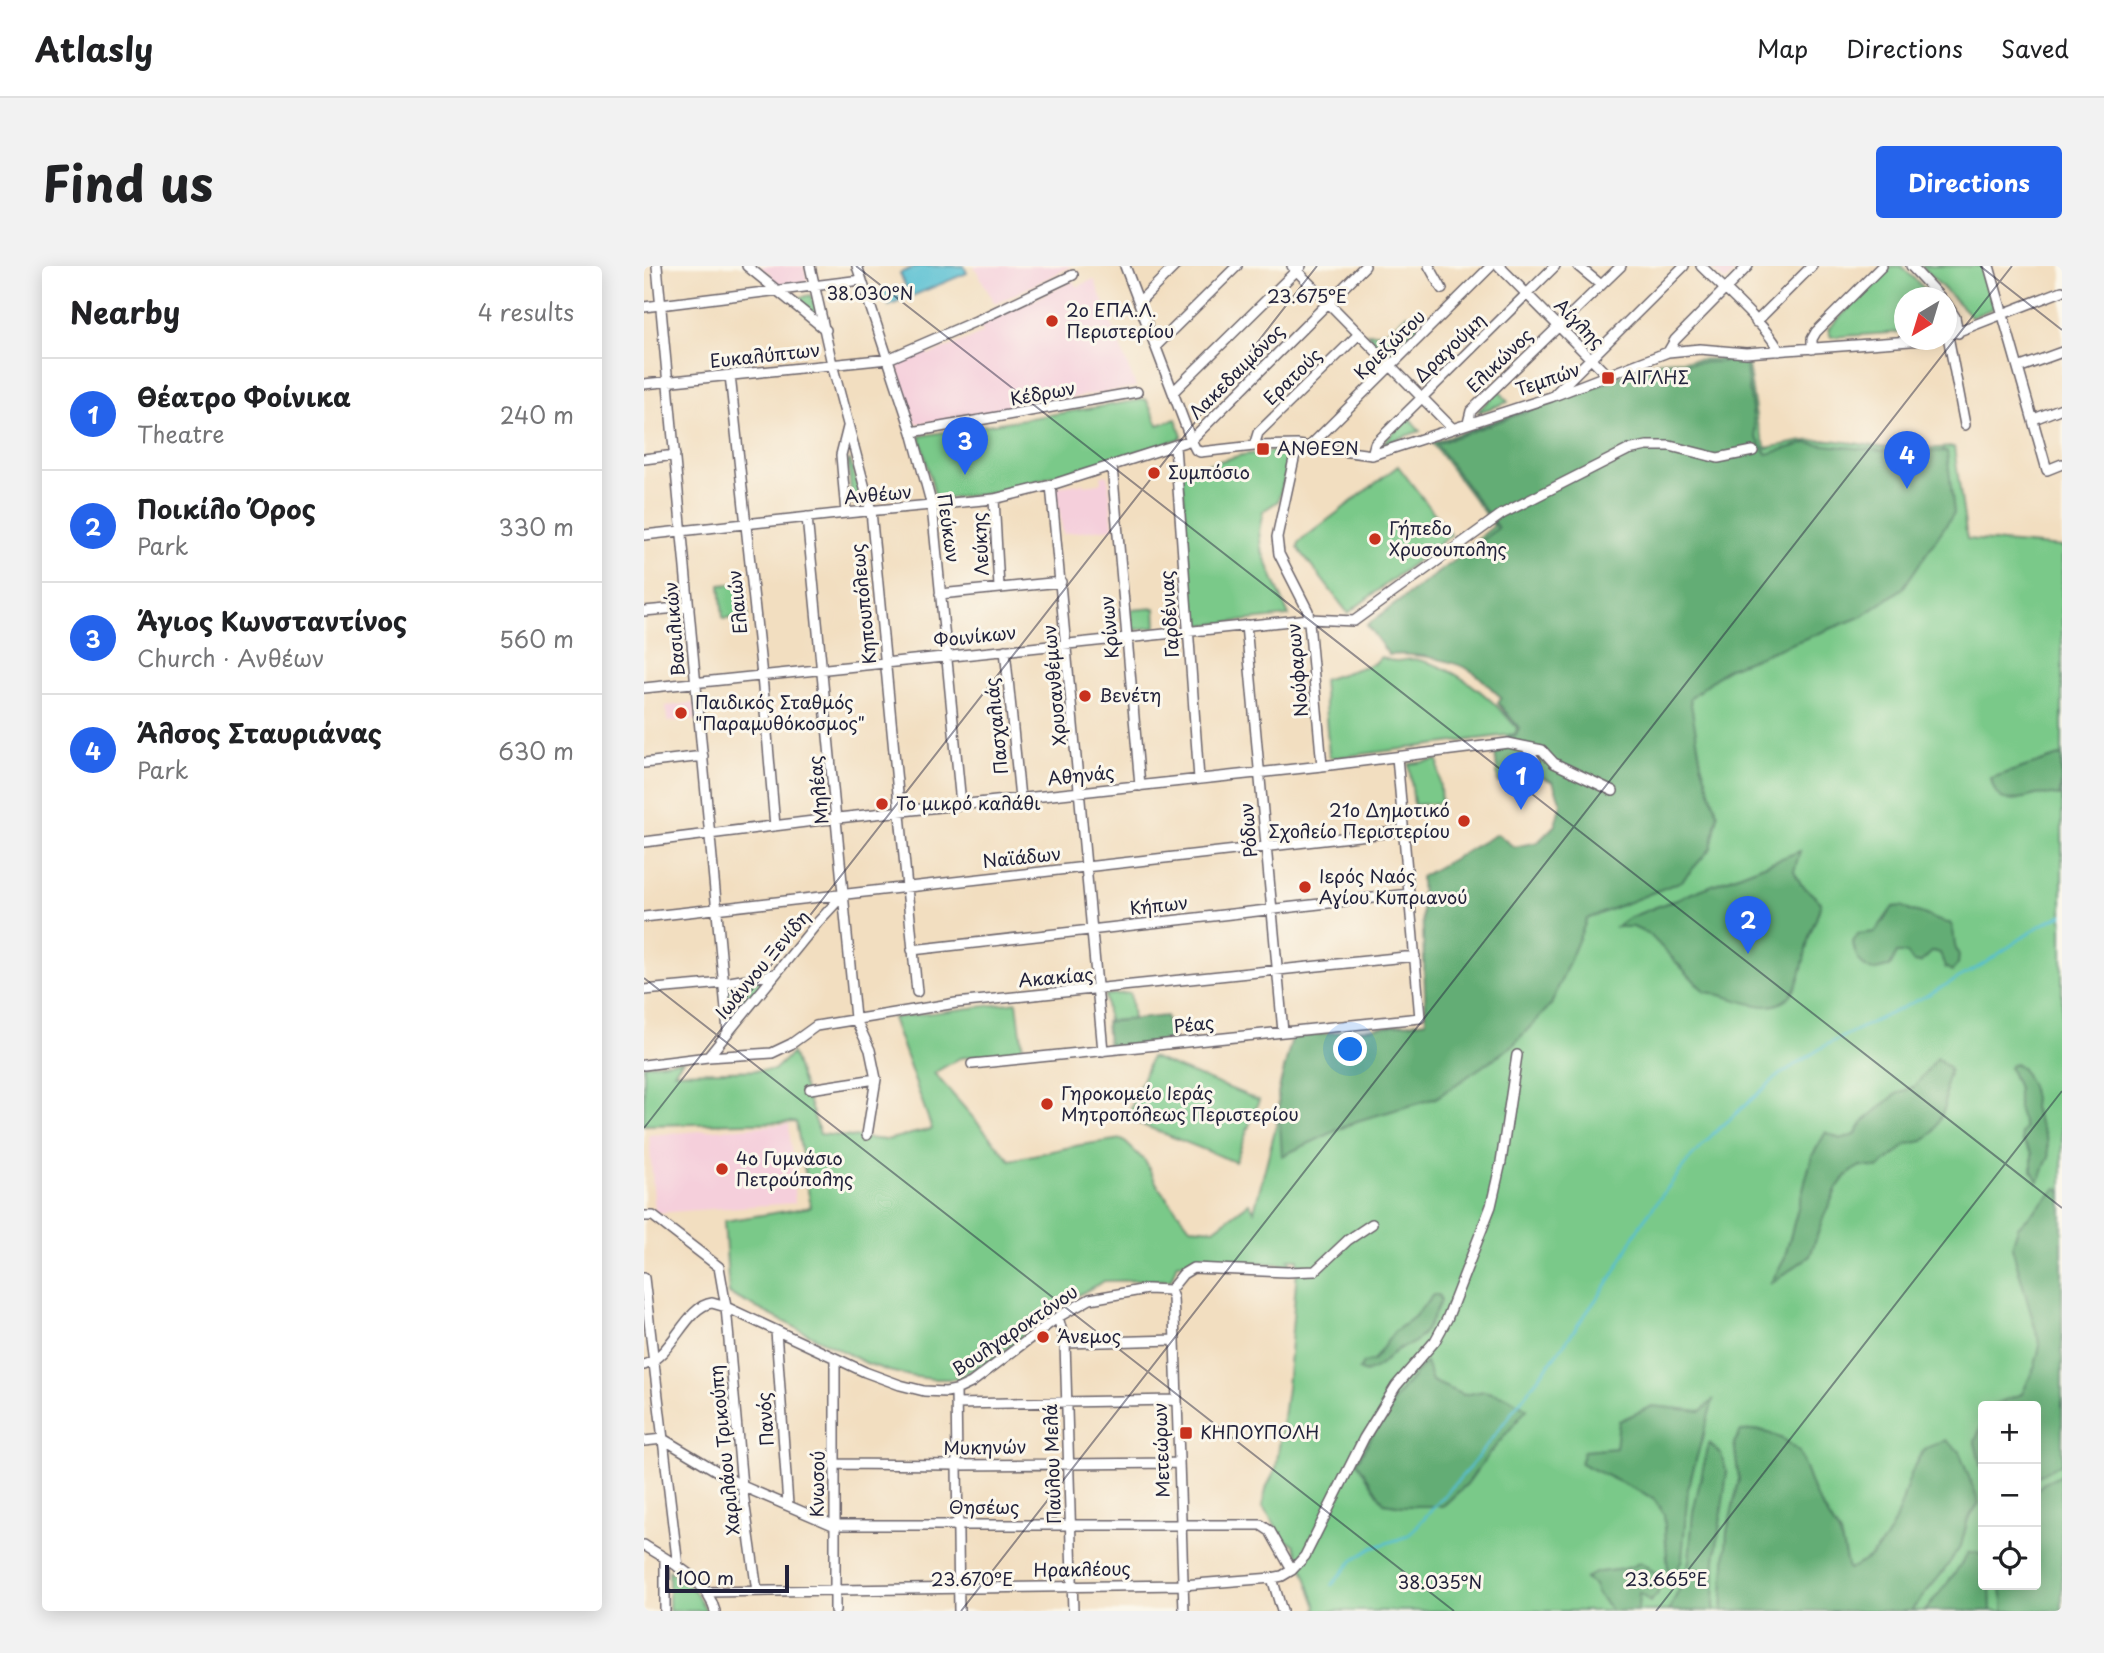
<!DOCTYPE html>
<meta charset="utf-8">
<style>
:root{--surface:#fff;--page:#f2f2f2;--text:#202124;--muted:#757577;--line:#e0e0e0;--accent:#2563eb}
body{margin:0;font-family:"Playpen Sans",sans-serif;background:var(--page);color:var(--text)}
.controls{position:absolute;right:21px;bottom:21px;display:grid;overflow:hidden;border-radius:7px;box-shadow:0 4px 18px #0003}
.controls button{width:63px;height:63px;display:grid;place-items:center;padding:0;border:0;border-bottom:2px solid var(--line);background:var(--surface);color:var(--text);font:35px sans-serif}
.compass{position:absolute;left:1250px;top:21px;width:63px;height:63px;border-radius:50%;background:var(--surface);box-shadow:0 4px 18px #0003;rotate:218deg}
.scale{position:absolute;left:21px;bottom:18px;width:124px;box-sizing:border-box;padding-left:7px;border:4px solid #22223b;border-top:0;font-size:19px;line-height:24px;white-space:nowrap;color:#22223b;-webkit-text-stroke:5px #fbf7ec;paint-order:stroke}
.you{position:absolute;left:707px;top:784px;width:24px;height:24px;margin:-18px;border:5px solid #fff;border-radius:50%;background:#1a73e8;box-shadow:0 0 0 10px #1a73e833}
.badge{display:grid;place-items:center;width:46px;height:46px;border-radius:50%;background:var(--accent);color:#fff;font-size:23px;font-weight:700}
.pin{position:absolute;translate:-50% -58px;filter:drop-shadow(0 2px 4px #0008)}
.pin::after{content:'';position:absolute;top:37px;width:24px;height:21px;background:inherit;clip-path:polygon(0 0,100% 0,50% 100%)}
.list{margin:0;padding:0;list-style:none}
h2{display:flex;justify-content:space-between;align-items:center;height:91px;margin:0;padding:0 28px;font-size:30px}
h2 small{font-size:23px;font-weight:400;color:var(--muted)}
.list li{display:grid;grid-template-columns:46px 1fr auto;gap:21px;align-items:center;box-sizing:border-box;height:112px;padding:0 28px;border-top:2px solid var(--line)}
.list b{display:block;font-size:26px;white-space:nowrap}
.list p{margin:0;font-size:23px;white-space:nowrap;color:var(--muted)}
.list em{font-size:23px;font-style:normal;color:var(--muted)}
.icon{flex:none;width:38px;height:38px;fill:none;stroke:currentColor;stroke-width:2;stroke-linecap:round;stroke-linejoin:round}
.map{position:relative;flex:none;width:1418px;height:1345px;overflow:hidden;border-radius:7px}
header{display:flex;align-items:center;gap:42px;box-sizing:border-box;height:98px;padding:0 35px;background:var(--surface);border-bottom:2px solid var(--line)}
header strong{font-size:33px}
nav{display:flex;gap:38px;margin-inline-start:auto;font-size:24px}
.intro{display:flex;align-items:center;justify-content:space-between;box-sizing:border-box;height:168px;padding:0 42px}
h1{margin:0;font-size:49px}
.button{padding:18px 32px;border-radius:7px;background:var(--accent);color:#fff;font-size:24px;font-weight:700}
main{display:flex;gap:42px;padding:0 42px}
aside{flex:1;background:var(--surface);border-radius:7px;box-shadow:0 4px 18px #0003}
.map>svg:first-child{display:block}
.built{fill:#f5cfdb}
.green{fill:#7ac989;stroke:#4e7662;stroke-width:2;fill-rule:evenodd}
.forest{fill:#63ad75;stroke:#426858;stroke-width:2}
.water{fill:#56bfd2;stroke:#3c7086;stroke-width:2}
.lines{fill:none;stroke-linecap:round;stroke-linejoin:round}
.stream{stroke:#56bfd2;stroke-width:2.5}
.minor-casing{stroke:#6b646a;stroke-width:12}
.minor{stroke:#fff;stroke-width:9}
.ticks{fill:none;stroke:#22223b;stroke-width:2;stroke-opacity:0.45}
.poi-dot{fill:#c8321e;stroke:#fbf7ec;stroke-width:2.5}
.labels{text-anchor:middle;stroke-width:6;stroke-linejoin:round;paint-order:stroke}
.poi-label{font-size:18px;fill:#22223b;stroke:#fbf7ec;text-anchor:start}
.street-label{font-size:18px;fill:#22223b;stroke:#fbf7ec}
.ticks-label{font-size:18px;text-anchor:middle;fill:#22223b;stroke:#fbf7ec;stroke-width:6;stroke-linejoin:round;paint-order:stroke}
</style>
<header>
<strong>Atlasly</strong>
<nav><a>Map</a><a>Directions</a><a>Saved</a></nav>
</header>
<div class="intro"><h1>Find us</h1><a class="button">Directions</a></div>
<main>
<aside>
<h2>Nearby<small>4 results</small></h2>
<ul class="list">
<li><span class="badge">1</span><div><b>Θέατρο Φοίνικα</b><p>Theatre</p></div><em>240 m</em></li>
<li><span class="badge">2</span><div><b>Ποικίλο Όρος</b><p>Park</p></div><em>330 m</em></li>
<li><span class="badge">3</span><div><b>Άγιος Κωνσταντίνος</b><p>Church · Ανθέων</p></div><em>560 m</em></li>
<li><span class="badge">4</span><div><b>Άλσος Σταυριάνας</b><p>Park</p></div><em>630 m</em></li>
</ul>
</aside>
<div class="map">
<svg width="1418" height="1345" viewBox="0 0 1418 1345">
<rect width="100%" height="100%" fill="#fbf7ec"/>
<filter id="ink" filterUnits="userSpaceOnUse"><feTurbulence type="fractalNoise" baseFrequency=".0143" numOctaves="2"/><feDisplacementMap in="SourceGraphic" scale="14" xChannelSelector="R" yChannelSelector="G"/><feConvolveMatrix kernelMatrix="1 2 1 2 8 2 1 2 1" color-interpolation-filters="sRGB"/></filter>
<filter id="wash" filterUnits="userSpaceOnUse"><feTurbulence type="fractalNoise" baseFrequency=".00686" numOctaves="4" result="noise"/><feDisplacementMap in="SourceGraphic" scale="28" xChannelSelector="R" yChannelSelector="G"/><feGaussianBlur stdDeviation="1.57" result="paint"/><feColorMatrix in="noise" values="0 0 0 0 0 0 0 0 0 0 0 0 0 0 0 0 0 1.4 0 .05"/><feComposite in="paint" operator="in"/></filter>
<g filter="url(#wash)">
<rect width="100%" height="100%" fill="#f2dec0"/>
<path class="built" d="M118,0H160L164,16L136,19L127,12L126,6L119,5Z
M330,0H428L351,38Z
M1065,0H1096L1081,16Z
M450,13L492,121L272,158L251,94L281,81L285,89L339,67L336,60L429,15L433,21Z
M464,209L469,262L419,268L411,221L436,218L439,216L440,219L458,217L457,210Z
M50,437L52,453L23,456L22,440Z
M145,858L151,937L11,947L5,869Z"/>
<path class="green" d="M1247,0H1257L1289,31L1260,32V66L1187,71L1184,63Z
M1277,0H1338L1350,42L1328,51Z
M167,29L174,49L172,50L152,32Z
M763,48L777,63L747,93L723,67C741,69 751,60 763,48Z
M1103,92L1113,157L1122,182L1160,175L1187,174L1259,184L1310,181L1323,273L1418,281V1345H672L673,1341L650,1278L641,1274L618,1240L623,1220L632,1203L643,1122L654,993H644L647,999L589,995L533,997L527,1014L460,1015L396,1050L373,1075L349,1093L312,1113H288L266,1110L245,1105L222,1097L85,1028L80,955L167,941L152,856L0,859V799L39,794L30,806L130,804L148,787L176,868L242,874L288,863L248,752L373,736L379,784L316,792L290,807L366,894L436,879L478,873L501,895L515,922L546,961L570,963L605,937L610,945L653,779L789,764L894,583L929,541L897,438L814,289L850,260L788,177L1015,95ZM1339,1140H1392V1319H1339Z
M855,124L864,136L835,146L834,145Z
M502,133L514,159L532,153L538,169L535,173L355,226L292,234L276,170Z
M765,151L776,165L738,178Z
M639,184L644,188L646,192L634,235L619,245L615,265L617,283L645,350L550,360L538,205L598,189Z
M206,194L219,237L215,240L208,237L204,195Z
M754,200L807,269L704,347L654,282L655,276Z
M101,317L104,351L79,353L76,319Z
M511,342L512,361L488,364L487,344Z
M737,391C757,400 760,390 775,394C815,403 847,431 873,462L871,468L689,492L685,490L679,414L731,397Z
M794,494L797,537L770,539L765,498Z
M131,708L84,765L80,717Z
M486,727L489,753L464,755L461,729Z
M507,791L615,834L591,896L483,853Z
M25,1304L49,1323L63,1345H25Z"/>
<path class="forest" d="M1101,95L1112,171L1123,188L1162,177L1259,187L1303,185L1310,247L1259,322L1219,350L1083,403L1046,432L1057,497L1074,549L1067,582L1038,615L943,653L907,739L868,780L792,832L713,855L638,890L634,827L648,772L782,755L777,611L853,568L870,581L894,576L911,559L917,537L909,516L886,505L882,516L869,514L854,517L851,486L865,470H871L875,462L854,437L857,431C848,424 841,415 832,408C811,393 770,387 745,389L723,359L854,262L792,178L1014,98Z
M1418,489L1416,530C1407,529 1397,527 1388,530C1367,535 1352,540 1347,512Z
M1156,585L1150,605L1157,618L1177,636C1174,652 1169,658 1165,671C1158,696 1158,738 1124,740C1105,741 1082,728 1061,726L1006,669L989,661H972L984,652Z
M1258,640L1266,645C1282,645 1291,657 1306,657C1313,667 1307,678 1315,689L1314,698L1308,705L1301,701L1296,687L1289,685L1276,697L1269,696L1263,687H1253L1246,701C1241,701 1233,705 1228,704C1216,702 1210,686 1209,676L1214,668L1231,666L1249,641Z
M522,750L526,775L466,781L464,779L462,756Z
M1293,792L1306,803L1302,817L1301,841L1290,866L1279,875L1264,878L1234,902L1216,900L1201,911L1193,922L1180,950L1166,990L1126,1018L1140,994L1168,890L1182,866L1196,873L1211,869L1219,856L1252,828L1271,820Z
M1371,797L1377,801L1387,820L1390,832L1389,842L1403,874L1405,892C1399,900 1400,908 1394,916L1388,905V887L1379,876L1377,868L1381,862L1374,842V822L1365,801Z
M1413,922L1418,927V1197L1392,1211V1140H1345L1378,1128L1391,1100L1396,1079L1368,981L1374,961Z
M789,1029H795L797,1035C789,1049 784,1068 769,1077C764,1080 758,1080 753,1084C740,1093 739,1101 721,1107L715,1104L719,1097L729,1095L750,1066L770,1051Z
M782,1096L788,1115L819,1129L840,1125L863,1131L883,1143L845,1188L823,1218L799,1240H758L740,1237L713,1196C733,1159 753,1126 782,1096Z
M1069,1134L1044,1222L1038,1294L1025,1321L1020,1248L1009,1232L936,1197L940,1185L972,1182L975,1155L1008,1140L1057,1145Z
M1339,1155V1210L1331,1176Z
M1117,1164L1139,1173L1155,1186L1171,1229L1196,1269L1204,1303C1242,1290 1254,1251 1264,1216C1268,1206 1273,1190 1282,1183C1287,1179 1297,1177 1302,1174L1315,1185L1335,1237L1324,1253L1317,1280L1299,1306L1267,1345H1078L1083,1266L1095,1214L1090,1177L1097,1165Z
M1065,1177L1077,1188L1083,1207L1071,1294L1070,1345H1025L1039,1315L1045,1294L1049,1246Z
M1418,1209V1345H1359V1334L1356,1319H1392V1224L1400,1217Z
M1333,1286L1339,1291V1319H1346L1347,1345H1281L1309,1310L1324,1287Z
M996,1296L1019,1312L1013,1329L1006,1336L995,1327L994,1345H968L953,1328L950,1319L941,1313C954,1300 979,1309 996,1296Z"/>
<path class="water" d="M273,0H320L323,7L266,31L256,7Z
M251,21L257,35L245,40L239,26Z"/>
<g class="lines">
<path class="stream" d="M688,1319L708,1295L728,1282L764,1270L826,1201L921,1077L968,1011L998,956L1044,895L1070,867L1135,809L1182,779L1280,731L1338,699L1397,659L1418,649"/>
</g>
</g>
<g filter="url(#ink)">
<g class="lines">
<g class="minor-casing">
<path id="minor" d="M13,0L84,765
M103,0L182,64
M166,0L188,98L227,245L273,726
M213,0L268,166L288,240L317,538
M481,0L547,174L552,184L556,186L610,180L653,179L728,189L907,131L1024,86L1056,83L1102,87L1280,74
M648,0L808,162
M785,0L798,23
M855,0L964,110
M934,0L957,19
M1057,0C1076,19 1126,63 1135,85
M1267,0L1297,32
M1345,0L1403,204L1418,198
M495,36L531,0
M1302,37L1311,51L1314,67
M0,41L217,14
M1112,56L1168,0
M1302,70L1418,25
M1304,70L1321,159
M512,80L593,0
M1168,83V73L1172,66L1238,0
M1024,86L1031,74L1104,0
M1374,102L1418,86
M86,109L118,410L131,560
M0,118L244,93L332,55L429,9
M529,126L657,0
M911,128L1040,0
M1390,153L1418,142
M824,157L827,145L977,0
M268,166L493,126
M653,179L633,271L635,288L664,345L678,500
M531,180L555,513
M610,180L614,167L715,68
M666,180L847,0
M728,189L731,178L911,0
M0,193L31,189
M468,200L496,520
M407,219L459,785
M350,233L355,321
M202,247L197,189L204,161
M163,251L211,752L226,784L232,813L223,869
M0,269L202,247L350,233L407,219L547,174L721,0
M296,328L417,316
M0,345L45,341
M602,359L639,766
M361,384L376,532
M0,422L665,353L710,355L858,248L984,184L1003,180H1026L1074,192L1109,185
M0,497L59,490
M883,523L892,496L883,482
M0,576L194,552L678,500L864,477L898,484L910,497L969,525
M0,651L759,565
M268,684L765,628
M0,724L80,717L131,708
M64,791L174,656L200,628
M328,798L776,752L753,491
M0,799L64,791L128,787L147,778L172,760L312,737L771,690
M166,823L232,813
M0,950H9L75,1001L82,1041L98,1220L113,1325
M0,1012L34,1301
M526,1024L529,1032L531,1074L540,1345
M526,1024L539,1008L549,1002L643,1006L671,1005L704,974L728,958
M414,1051L421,1077L429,1345
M132,1065L144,1239
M421,1077L531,1074
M191,1092V1345
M0,1099C29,1089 42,1040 68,1037L82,1041L221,1106L256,1119L280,1125L302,1126L312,1124L327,1117L414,1051L446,1033L503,1023L526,1024
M312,1124L315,1345
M312,1138L532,1134
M0,1175L19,1173L98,1220L189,1259H617L626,1265L648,1304
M191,1198L313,1199L534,1197
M0,1279C26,1296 62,1312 71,1345
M21,1293V1345
M628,1312L638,1345
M62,1326L539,1319L628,1312L638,1310L648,1304L661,1290L720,1172L752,1120L791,1075L803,1053L847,940L857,896L873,789"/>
</g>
<use href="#minor" class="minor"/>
</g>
</g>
<path class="ticks" d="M212,0L1418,942M1336,0L1418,64M0,712L810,1345M0,862L673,0M317,1345L1368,0M1012,1345L1418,825"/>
<g class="poi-dot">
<circle cx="408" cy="55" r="7"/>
<rect x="957" y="105" width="14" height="14" rx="3.5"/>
<rect x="612" y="176" width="14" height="14" rx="3.5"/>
<circle cx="510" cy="207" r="7"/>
<circle cx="731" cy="273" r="7"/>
<circle cx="441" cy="430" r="7"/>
<circle cx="37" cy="447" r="7"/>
<circle cx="238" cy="538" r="7"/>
<circle cx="820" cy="555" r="7"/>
<circle cx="661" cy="621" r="7"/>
<circle cx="403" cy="838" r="7"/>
<circle cx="78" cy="903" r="7"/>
<circle cx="399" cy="1071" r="7"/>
<rect x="535" y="1160" width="14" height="14" rx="3.5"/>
</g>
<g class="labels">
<g class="poi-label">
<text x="422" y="51">2ο ΕΠΑ.Λ.<tspan x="422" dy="21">Περιστερίου</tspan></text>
<text x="978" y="118">ΑΙΓΛΗΣ</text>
<text x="633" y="189">ΑΝΘΕΩΝ</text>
<text x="524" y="213">Συμπόσιο</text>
<text x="745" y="269">Γήπεδο<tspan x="745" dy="21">Χρυσουπολης</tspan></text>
<text x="455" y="436">Βενέτη</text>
<text x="51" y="443">Παιδικός Σταθμός<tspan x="51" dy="21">"Παραμυθόκοσμος"</tspan></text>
<text x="252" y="544">Το μικρό καλάθι</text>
<text x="806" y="551" text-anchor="end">21ο Δημοτικό<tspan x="806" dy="21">Σχολείο Περιστερίου</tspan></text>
<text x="675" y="617">Ιερός Ναός<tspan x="675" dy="21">Αγίου Κυπριανού</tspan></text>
<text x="417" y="834">Γηροκομείο Ιεράς<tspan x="417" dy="21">Μητροπόλεως Περιστερίου</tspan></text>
<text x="92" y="899">4ο Γυμνάσιο<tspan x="92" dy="21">Πετρούπολης</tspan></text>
<text x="413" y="1077">Άνεμος</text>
<text x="556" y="1173">ΚΗΠΟΥΠΟΛΗ</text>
</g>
<g class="street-label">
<text transform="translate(935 58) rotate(45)" y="6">Αίγλης</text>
<text transform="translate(746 79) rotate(-44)" y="6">Κριεζώτου</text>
<text transform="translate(806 82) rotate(-44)" y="6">Δραγούμη</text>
<text transform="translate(121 90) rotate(-6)" y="6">Ευκαλύπτων</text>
<text transform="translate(856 95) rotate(-44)" y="6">Ελικώνος</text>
<text transform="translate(593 106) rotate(-45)" y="6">Λακεδαιμόνος</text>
<text transform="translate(649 111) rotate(-44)" y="6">Ερατούς</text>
<text transform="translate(904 114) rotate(-19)" y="6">Τεμπών</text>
<text transform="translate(399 128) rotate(-10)" y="6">Κέδρων</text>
<text transform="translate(234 229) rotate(-5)" y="6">Ανθέων</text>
<text transform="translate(304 262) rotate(82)" y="6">Πεύκων</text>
<text transform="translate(337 278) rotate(-93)" y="6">Λεύκης</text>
<text transform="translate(94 336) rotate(-96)" y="6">Ελαιών</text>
<text transform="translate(220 338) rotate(-96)" y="6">Κηπουπόλεως</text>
<text transform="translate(526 348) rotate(-94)" y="6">Γαρδένιας</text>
<text transform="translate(466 361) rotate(-95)" y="6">Κρίνων</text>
<text transform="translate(31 363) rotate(-95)" y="6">Βασιλικών</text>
<text transform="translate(331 371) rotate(-6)" y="6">Φοινίκων</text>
<text transform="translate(654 404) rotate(-95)" y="6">Νούφαρων</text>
<text transform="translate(411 419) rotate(-95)" y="6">Χρυσανθέμων</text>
<text transform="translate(353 460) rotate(-96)" y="6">Πασχαλιάς</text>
<text transform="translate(437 510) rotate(-6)" y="6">Αθηνάς</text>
<text transform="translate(175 524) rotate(-96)" y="6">Μηλέας</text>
<text transform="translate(605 564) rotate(-95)" y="6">Ρόδων</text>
<text transform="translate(378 592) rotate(-6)" y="6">Ναϊάδων</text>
<text transform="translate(515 640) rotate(-6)" y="6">Κήπων</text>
<text transform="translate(119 699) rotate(-50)" y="6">Ιωάννου Ξενίδη</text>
<text transform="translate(412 712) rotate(-5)" y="6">Ακακίας</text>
<text transform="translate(550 759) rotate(-6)" y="6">Ρέας</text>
<text transform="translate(371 1065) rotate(-34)" y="6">Βουλγαροκτόνου</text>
<text transform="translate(122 1153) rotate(-94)" y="6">Πανός</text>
<text transform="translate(341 1182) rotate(-1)" y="6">Μυκηνών</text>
<text transform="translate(81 1184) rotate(-96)" y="6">Χαριλάου Τρικούπη</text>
<text transform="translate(518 1184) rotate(-92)" y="6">Μετεώρων</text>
<text transform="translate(409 1198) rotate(-92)" y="6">Παύλου Μελά</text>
<text transform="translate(174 1218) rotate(-89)" y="6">Κνωσού</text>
<text x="340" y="1248">Θησέως</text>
<text transform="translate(438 1304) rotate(-1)" y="6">Ηρακλέους</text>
</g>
</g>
<g class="ticks-label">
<text x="226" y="34">38.030°N</text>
<text x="663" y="37">23.675°E</text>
<text x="328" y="1320">23.670°E</text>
<text x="1022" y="1320">23.665°E</text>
<text x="796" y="1323">38.035°N</text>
</g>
</svg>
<div class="controls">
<button>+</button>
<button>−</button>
<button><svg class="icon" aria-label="locate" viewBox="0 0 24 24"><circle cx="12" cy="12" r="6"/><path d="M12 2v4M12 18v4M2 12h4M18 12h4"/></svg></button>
</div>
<svg class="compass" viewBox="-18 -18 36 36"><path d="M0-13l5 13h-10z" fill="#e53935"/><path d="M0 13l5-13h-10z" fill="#757577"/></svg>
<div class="scale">100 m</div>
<div class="you"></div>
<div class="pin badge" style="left:877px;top:544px">1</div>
<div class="pin badge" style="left:1104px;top:688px">2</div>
<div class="pin badge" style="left:321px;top:209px">3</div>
<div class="pin badge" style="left:1263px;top:223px">4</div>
</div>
</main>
